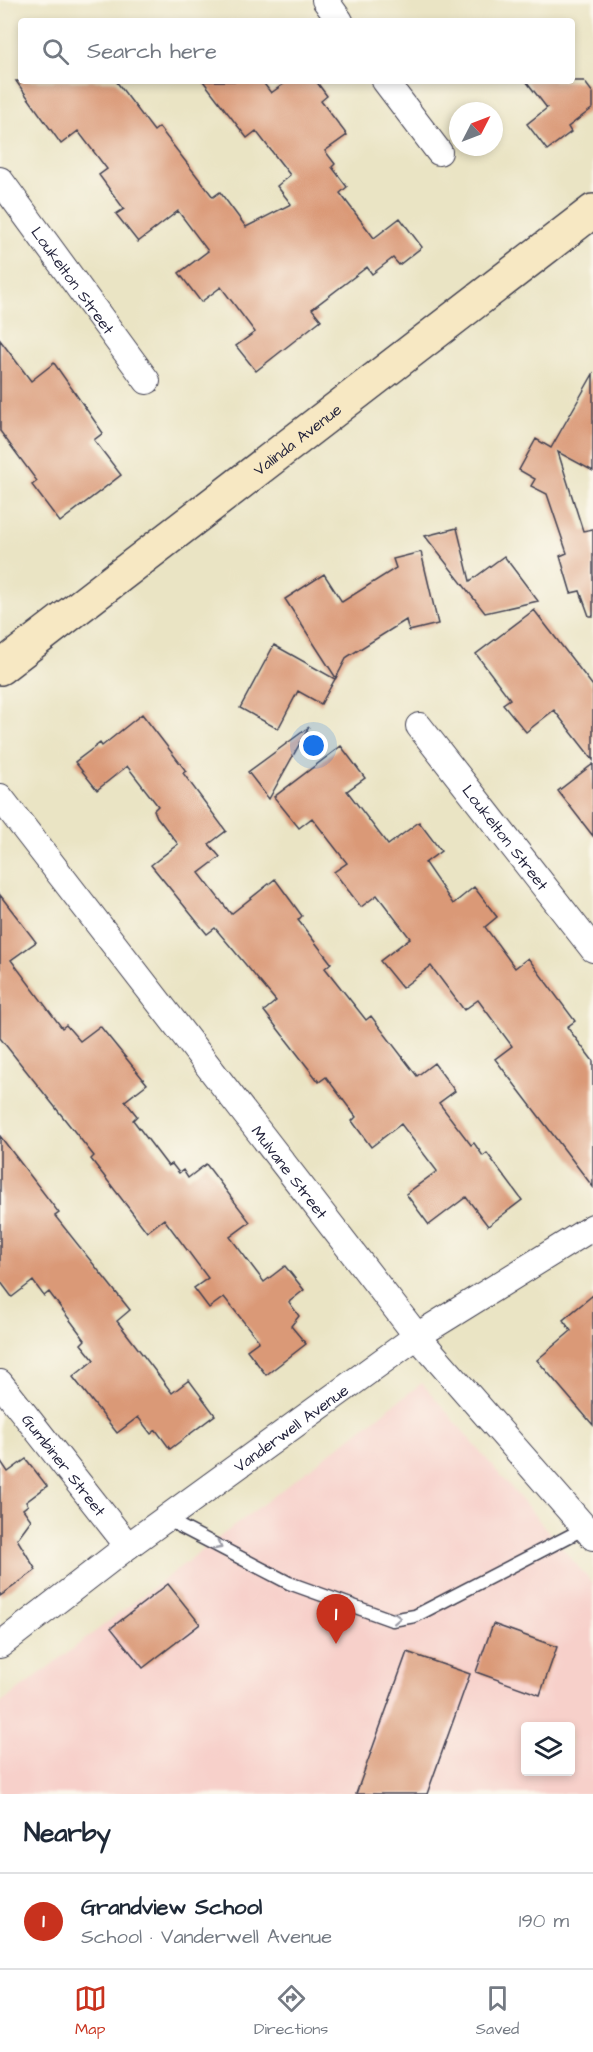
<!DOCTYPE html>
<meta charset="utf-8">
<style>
:root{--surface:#fff;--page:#f6f6f7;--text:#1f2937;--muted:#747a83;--line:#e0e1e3;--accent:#c8321e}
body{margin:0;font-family:"Architects Daughter",sans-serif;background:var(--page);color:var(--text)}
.controls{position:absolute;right:18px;bottom:18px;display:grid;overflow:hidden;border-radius:6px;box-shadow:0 3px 9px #0003}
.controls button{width:54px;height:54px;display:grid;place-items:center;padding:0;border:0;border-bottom:2px solid var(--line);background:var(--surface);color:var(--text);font:30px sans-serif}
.compass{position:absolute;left:449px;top:102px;width:54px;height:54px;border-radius:50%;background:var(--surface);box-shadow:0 3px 9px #0003;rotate:48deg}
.you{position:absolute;left:314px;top:746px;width:21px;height:21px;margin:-15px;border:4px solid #fff;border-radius:50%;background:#1a73e8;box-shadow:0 0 0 9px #1a73e833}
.badge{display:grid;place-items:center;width:39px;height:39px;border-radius:50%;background:var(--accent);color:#fff;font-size:20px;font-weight:700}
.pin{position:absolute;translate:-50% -50px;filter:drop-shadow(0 2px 3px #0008)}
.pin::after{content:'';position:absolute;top:32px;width:21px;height:18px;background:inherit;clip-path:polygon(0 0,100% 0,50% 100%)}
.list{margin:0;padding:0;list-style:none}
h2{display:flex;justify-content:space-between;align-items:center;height:78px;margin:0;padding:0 24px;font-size:26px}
h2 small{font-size:20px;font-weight:400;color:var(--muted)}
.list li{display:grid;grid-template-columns:39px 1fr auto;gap:18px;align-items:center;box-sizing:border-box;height:96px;padding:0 24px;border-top:2px solid var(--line)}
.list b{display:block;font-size:22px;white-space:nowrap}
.list p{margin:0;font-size:20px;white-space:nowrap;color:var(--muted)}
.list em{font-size:20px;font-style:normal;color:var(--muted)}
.icon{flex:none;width:33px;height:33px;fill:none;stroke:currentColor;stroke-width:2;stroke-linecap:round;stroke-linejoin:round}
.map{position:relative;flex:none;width:593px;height:1794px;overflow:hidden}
.search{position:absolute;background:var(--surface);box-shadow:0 3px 9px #0003;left:18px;right:18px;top:18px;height:66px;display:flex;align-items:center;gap:15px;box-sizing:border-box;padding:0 21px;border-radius:6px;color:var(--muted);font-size:22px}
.sheet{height:174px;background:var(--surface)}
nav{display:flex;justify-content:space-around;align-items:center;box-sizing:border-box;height:84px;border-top:2px solid var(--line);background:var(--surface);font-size:16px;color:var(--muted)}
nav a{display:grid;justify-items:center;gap:3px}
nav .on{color:var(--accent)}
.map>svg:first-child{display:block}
.built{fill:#f7d0ca;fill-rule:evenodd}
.building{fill:#da9977}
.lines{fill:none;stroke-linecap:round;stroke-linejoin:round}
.lane-casing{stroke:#403f50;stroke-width:15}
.street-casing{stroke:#403f50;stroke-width:28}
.secondary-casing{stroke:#403f50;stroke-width:36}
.lane{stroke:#fff;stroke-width:12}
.street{stroke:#fff;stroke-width:26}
.secondary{stroke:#f7e8c3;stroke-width:33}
.oneway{stroke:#9c9ca7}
.labels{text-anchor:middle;stroke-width:4.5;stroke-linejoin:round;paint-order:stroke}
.street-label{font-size:16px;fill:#22223b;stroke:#fbf7ec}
</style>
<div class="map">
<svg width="593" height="1794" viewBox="0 0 593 1794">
<rect width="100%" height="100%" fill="#fbf7ec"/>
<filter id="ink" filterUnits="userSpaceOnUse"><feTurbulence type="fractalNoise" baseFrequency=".0167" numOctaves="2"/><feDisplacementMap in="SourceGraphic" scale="12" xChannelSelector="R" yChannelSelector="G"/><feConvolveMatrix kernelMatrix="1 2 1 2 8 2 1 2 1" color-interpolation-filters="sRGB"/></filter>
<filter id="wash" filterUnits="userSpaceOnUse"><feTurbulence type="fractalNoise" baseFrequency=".008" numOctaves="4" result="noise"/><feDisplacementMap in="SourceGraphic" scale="24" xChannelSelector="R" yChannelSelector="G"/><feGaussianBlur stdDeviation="1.35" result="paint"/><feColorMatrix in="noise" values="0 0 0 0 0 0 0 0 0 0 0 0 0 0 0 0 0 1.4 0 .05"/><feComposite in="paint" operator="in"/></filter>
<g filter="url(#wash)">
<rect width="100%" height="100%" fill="#eae4c4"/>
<path class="built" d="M422,1383L593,1584V1794H0V1704ZM526,1726H570V1772H526Z"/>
<g id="blocks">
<path class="building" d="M16,81H116L154,131L159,127L213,197L220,192L246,227L291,204L277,186L290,175L256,131L247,138L203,81H262L271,93L288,81H316L327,96L321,101L347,135L325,151L335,164L332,167L347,187L340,193L374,238L400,218L422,247L399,265L393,258L372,274L367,267L312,309L321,320L256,371L236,346L255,332L221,287L201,302L179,273L208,251L178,211L138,242L116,214L124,209L99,175L107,169L78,131L61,144Z
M526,81H584L593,93V108L568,127L571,132L547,150L527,124L547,108Z
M0,340L31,381L54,363L103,433L94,440L121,475L60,522L32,485L37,481L0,431Z
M593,374V471L558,452L583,531L593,529V616H589L580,591L571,593L560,556L567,553L547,494L531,486L535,479L519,470L536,439L551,448Z
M457,528L470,581L504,556L538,601L485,613L425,536Z
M421,552L438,624L409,631L406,620L347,657L336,678L285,599L324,574L342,602L396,568L393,559Z
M534,610L593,686V760L554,710L526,732L503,704L510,699L476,654Z
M274,645L335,679L321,704L298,691L278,729L240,708Z
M142,714L186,771L183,773L226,831L209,844L220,857L199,873L231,914L275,879L302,916L298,920L331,963L325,968L366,1020L371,1016L417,1076L434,1063L455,1091L439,1103L471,1145L474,1143L483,1156L487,1153L522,1200L488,1226L466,1197L429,1225L406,1194L437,1171L401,1124L371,1147L352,1121L356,1117L326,1077L319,1082L264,1011L276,1001L215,928L207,934L151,865L178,844L157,817L154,810L158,806L127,766L97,790L75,762L100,743L102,746Z
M309,727L269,799L248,772Z
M341,746L365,778L347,791L388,845L419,822L441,851L425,863L453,904L474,887L497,917L485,927L515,968L528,958L575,1021L567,1027L593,1061V1187L495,1059L512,1046L478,1000L464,1010L431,966L402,988L380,961L410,938L377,895L361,907L334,872L347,863L312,818L299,828L274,797Z
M593,764V836L558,791Z
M0,895L36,942L11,960L62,1028L66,1025L80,1041L100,1026L147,1084L125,1101L137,1116L133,1120L168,1166L172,1164L179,1173L183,1170L188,1178L206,1164L250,1222L230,1237L264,1282L285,1266L304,1290L289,1302L299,1316L291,1326L306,1344L266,1375L247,1350L259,1341L224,1297L209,1308L194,1288L208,1278L164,1219L147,1232L91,1159L94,1156L0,1038Z
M0,1136L59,1213L55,1216L130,1310L117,1321L172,1393L189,1380L215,1415L170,1449L156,1430L151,1434L138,1417L117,1433L73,1377L94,1360L81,1344L85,1340L49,1292L44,1296L33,1281L12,1297L0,1281Z
M593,1295V1425L537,1360L571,1331L563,1320Z
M26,1459L47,1486L26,1502L28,1505L23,1509L31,1520L17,1539L36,1570L0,1596V1460L8,1472Z
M168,1584L200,1624L143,1668L111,1628Z
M493,1624L557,1647L540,1695L476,1672Z
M407,1652L470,1674L427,1794H356Z"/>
</g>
</g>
<g filter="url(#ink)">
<use href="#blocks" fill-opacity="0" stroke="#403f50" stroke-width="1.5"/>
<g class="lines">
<g class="lane-casing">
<path id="lane" d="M166,1519L289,1583L392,1620L415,1616L585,1528"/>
</g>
<g class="street-casing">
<g id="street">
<path d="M325,0L340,21"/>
<path d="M385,81L439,152"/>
<path id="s1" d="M0,180L147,381"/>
<path id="s2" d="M419,726L593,949"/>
<path id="s3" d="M0,797L417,1336L593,1537"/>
<path id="s4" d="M0,1383L128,1546"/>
<path id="s5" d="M0,1645L128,1546L417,1336L593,1227"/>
</g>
</g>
<g class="secondary-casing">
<g id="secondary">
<path id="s6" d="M0,668L593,211"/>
</g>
</g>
<use href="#lane" class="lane"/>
<use href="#street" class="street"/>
<use href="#secondary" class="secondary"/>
</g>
<defs><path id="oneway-chevron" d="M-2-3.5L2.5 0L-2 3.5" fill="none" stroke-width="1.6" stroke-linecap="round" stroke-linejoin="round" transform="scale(1.5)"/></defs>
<g class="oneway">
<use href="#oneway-chevron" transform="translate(218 1546) rotate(27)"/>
<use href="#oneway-chevron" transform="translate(397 1618) rotate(-2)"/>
</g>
</g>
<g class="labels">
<g class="street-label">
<text dy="6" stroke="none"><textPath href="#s1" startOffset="124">Loukelton Street</textPath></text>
<text dy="6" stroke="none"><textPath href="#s6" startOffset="375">Valinda Avenue</textPath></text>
<text dy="6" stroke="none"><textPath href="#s2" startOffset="141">Loukelton Street</textPath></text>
<text dy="6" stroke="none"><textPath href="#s3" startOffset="474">Mulvane Street</textPath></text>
<text dy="6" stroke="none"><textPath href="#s5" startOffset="363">Vanderwell Avenue</textPath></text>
<text dy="6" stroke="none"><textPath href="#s4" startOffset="104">Gumbiner Street</textPath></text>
</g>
</g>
</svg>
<div class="controls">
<button><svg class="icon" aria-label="layers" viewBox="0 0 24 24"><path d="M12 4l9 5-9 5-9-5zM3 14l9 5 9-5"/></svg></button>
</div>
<svg class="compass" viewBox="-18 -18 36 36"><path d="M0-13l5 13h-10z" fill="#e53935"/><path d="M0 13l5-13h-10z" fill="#747a83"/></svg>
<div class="you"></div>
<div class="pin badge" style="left:336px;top:1644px">1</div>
<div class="search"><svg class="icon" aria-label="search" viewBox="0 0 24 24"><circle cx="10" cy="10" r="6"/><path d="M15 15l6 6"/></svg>Search here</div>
</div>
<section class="sheet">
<h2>Nearby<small></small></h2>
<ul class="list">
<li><span class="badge">1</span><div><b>Grandview School</b><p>School · Vanderwell Avenue</p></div><em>190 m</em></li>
</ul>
</section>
<nav>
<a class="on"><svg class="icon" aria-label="map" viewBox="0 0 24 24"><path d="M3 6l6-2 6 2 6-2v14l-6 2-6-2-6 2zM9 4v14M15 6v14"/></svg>Map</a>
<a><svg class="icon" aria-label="directions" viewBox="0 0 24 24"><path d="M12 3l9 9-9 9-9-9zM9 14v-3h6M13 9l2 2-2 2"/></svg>Directions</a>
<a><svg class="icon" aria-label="saved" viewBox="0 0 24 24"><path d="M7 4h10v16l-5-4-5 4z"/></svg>Saved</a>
</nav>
